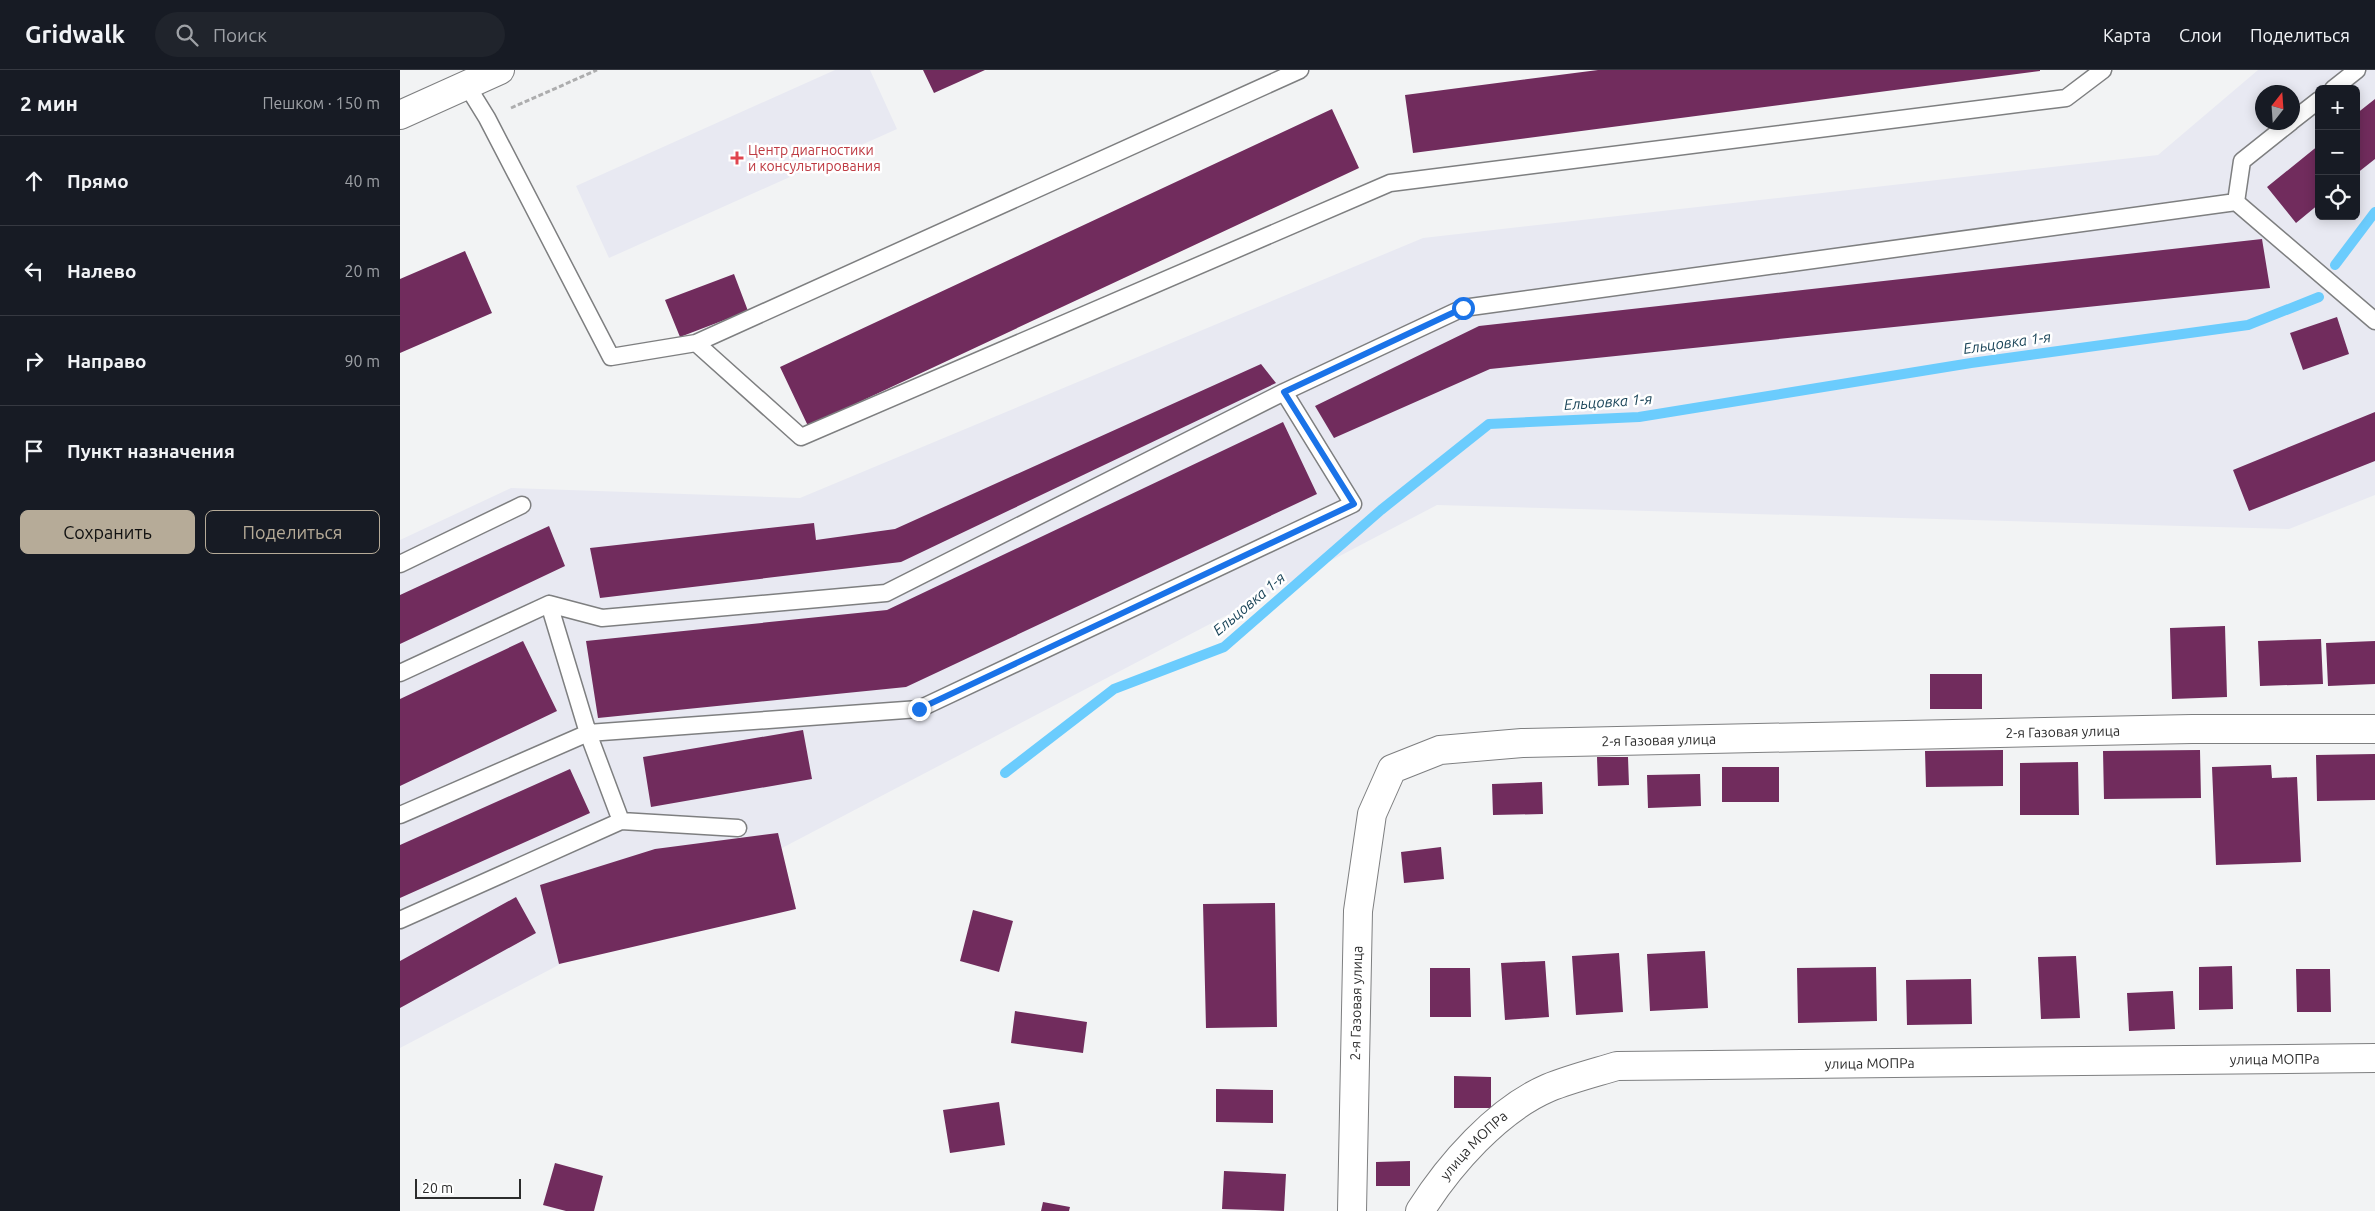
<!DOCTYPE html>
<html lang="ru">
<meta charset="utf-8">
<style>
:root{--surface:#171b24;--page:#20242c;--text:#f1f3f6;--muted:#9ea1a6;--line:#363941;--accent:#b6ab98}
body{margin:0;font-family:Ubuntu,sans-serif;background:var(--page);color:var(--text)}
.controls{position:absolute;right:15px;top:15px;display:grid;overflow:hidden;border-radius:8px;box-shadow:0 2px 12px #0003}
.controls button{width:45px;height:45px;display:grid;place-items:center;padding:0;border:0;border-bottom:1px solid var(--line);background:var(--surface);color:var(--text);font:25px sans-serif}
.compass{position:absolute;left:1855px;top:15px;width:45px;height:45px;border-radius:50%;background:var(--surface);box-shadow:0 2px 12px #0003;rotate:17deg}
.scale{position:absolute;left:15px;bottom:12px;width:106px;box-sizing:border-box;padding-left:5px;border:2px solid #2c2c2c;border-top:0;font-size:14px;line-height:18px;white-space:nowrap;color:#2c2c2c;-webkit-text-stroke:4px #fff;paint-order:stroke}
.stop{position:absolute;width:15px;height:15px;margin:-11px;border:4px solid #1a73e8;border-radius:50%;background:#fff}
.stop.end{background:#1a73e8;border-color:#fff;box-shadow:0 1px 5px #0008}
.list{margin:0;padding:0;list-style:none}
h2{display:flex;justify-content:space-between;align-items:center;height:65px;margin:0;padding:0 20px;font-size:21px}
h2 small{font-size:16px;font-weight:400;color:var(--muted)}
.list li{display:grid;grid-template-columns:32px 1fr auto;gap:15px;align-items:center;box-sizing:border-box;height:90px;padding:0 20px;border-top:1px solid var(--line)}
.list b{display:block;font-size:19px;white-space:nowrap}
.list em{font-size:16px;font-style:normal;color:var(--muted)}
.actions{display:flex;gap:10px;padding:15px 20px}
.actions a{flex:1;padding:11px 0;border:1px solid var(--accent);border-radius:8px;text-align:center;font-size:18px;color:var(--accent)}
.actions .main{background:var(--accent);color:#111}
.icon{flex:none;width:28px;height:28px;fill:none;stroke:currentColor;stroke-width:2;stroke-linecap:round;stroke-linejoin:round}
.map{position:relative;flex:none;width:1975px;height:1141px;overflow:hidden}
header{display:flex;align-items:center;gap:30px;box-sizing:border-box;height:70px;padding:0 25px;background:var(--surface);border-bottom:1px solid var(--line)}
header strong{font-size:24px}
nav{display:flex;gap:28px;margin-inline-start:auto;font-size:18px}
.search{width:350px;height:45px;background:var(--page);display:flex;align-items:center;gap:12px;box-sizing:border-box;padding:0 18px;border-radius:28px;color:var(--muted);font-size:19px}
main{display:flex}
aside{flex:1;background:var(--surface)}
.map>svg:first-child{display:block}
.built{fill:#e8e9f2;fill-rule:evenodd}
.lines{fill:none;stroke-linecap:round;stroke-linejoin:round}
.stream{stroke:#6bccfd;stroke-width:10}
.building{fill:#712c5d}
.service-casing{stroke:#7e7f80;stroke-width:19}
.minor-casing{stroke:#7e7f80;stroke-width:30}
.path{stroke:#adadae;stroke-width:3;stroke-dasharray:5 2.5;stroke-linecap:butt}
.service{stroke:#fff;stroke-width:16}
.minor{stroke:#fff;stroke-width:28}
.route{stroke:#1a73e8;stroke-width:6}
.health-dot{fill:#e0444e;stroke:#fff;stroke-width:2}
.labels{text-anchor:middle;stroke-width:5;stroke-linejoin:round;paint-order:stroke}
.health-label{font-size:14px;fill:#be3a42;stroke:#fff;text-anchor:start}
.street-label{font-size:14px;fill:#2c2c2c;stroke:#fff}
.water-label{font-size:15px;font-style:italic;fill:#1c465a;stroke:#fff}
</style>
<header>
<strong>Gridwalk</strong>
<div class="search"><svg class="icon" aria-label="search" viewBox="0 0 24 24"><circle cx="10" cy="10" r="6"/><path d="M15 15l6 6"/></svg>Поиск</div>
<nav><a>Карта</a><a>Слои</a><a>Поделиться</a></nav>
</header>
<main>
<aside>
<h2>2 мин<small>Пешком · 150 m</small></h2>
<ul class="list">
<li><svg class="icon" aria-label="ahead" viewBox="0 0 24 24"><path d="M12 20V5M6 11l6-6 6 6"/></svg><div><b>Прямо</b></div><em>40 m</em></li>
<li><svg class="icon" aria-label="left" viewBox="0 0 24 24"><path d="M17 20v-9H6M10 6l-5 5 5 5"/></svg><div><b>Налево</b></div><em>20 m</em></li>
<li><svg class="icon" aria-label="right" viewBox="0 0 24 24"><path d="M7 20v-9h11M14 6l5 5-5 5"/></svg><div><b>Направо</b></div><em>90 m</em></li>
<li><svg class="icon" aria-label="arrive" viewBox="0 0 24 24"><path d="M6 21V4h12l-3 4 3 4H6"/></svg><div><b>Пункт назначения</b></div></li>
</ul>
<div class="actions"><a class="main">Сохранить</a><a>Поделиться</a></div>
</aside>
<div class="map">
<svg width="1975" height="1141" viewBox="0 0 1975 1141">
<rect width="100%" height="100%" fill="#f2f3f4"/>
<path class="built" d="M435,0H470L497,59L209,188L176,116Z
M1858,0H1975V425L1889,459L1037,435L0,978V470L111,418L400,428L1023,168L1758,85ZM1919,19H1956V146H1919ZM1862,22H1892V52H1862Z"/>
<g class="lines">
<path class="stream" d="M1935,195L1975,142
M605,703L714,619L824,577L981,440L1089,354L1239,347L1571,293L1848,255L1919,227"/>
</g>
<path class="building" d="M523,0H585L534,23Z
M1198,0H1640V1L1013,83L1005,25Z
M1975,29V89L1956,104V44Z
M932,39L959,98L408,356L380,297Z
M1919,75V134L1896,153L1867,117Z
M1862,169L1870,218L1090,299L934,368L915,336L1079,256Z
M65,181L92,243L0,283V209Z
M334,204L348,241L280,267L265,230Z
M1937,247L1949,284L1903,300L1890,263Z
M861,294L876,313L501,492L200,528L190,478L414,453L416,470L495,459Z
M1975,342V391L1849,441L1833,400Z
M883,352L917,424L506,617L198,648L186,571L487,540Z
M149,456L165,496L0,574V525Z
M1825,556L1827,627L1772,629L1770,558Z
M1921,569L1923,614L1860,616L1858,571Z
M123,571L157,641L0,716V629Z
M1975,571V614L1928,616L1926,573Z
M1530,604H1582V639H1530Z
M403,660L412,709L251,737L243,687Z
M1603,680V716L1526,717L1525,681Z
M1800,680L1801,728L1704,729L1703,681Z
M1975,684V730L1917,731L1916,685Z
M1197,687H1228L1229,715L1198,716Z
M1678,692L1679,745H1620V693Z
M1871,695L1872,708L1897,707L1901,792L1816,795L1812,697Z
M1322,697H1379V732H1322Z
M170,699L190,743L0,828V775Z
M1300,704L1301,736L1248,738L1247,705Z
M1142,712L1143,744L1093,745L1092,714Z
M378,763L396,839L159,894L140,815L255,779Z
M1041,777L1044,809L1004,813L1001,782Z
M116,827L136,863L0,938V891Z
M875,833L877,957L806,958L803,834Z
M573,840L613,851L599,902L560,891Z
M1305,881L1308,938L1250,941L1247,884Z
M1219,883L1223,942L1176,945L1172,886Z
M1676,886L1680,948L1641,949L1638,887Z
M1145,891L1149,947L1105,950L1101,893Z
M1832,896L1833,939L1799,940V897Z
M1476,897L1477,951L1398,953L1397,898Z
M1030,898H1070L1071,947H1030Z
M1896,899H1930L1931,942H1897Z
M1571,909L1572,954L1507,955L1506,910Z
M1773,921L1775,959L1729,961L1727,923Z
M615,941L687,952L683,983L611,973Z
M1054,1006L1091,1007V1038H1054Z
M816,1019L873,1020V1053L816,1052Z
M599,1032L605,1075L550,1083L543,1040Z
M1010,1091V1116H976V1092Z
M155,1093L203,1106L194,1141H166L143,1135Z
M824,1101L886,1104L884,1141L822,1139Z
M643,1132L670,1137L669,1141H641Z"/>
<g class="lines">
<g class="service-casing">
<path id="service" d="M66,14L87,48L211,287L296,273L900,0
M1933,19L1957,0
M1892,51L1919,30
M1836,132L1975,251
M296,273L401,367L990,113L1666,28L1703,0
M0,494L122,435
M0,603L149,534
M0,745L188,663L519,639L953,434L884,322
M221,751L188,663L149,534L202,548L486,523L884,322L1063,238L1836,132L1842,91L1891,52
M0,850L221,751L338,758"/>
</g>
<g class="minor-casing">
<g id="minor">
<path d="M0,45L100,0"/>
<path id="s1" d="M952,1141L958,841L972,744L992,699L1040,680L1122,673L1792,659H1975"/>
<path id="s2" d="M1020,1141C1049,1095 1097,1040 1148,1018C1170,1009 1194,1003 1217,996L1975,988"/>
</g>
</g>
<path class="path" d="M111,38L197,0"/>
<use href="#service" class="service"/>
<use href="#minor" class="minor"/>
</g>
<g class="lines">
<path class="route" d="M519,639L954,434L884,322L1063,238"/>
</g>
<path class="health-dot" d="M334.5 80.5h5v5h5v5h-5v5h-5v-5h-5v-5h5z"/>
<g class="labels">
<g class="health-label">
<text x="348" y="85">Центр диагностики<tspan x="348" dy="16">и консультирования</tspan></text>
</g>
<g class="street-label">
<text dy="5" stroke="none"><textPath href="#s1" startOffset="1122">2-я Газовая улица</textPath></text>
<text dy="5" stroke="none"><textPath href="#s1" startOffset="718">2-я Газовая улица</textPath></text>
<text dy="5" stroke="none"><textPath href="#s1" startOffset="208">2-я Газовая улица</textPath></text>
<text dy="5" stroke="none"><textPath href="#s2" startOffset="910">улица МОПРа</textPath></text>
<text dy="5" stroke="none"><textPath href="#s2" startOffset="505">улица МОПРа</textPath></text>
<text dy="5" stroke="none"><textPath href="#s2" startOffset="85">улица МОПРа</textPath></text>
</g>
<g class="water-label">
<text transform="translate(1607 273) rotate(-8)" y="5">Ельцовка 1-я</text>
<text transform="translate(1208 332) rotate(-4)" y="5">Ельцовка 1-я</text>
<text transform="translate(849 534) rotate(-40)" y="5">Ельцовка 1-я</text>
</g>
</g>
</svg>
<div class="controls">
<button>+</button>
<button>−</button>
<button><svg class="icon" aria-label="locate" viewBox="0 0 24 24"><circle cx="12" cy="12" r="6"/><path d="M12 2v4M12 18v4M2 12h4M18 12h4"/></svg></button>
</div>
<svg class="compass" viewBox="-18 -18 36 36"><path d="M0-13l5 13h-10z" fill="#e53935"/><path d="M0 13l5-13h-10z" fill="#9ea1a6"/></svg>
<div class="scale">20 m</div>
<div class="stop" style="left:1063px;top:238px"></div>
<div class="stop end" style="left:519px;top:639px"></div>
</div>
</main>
